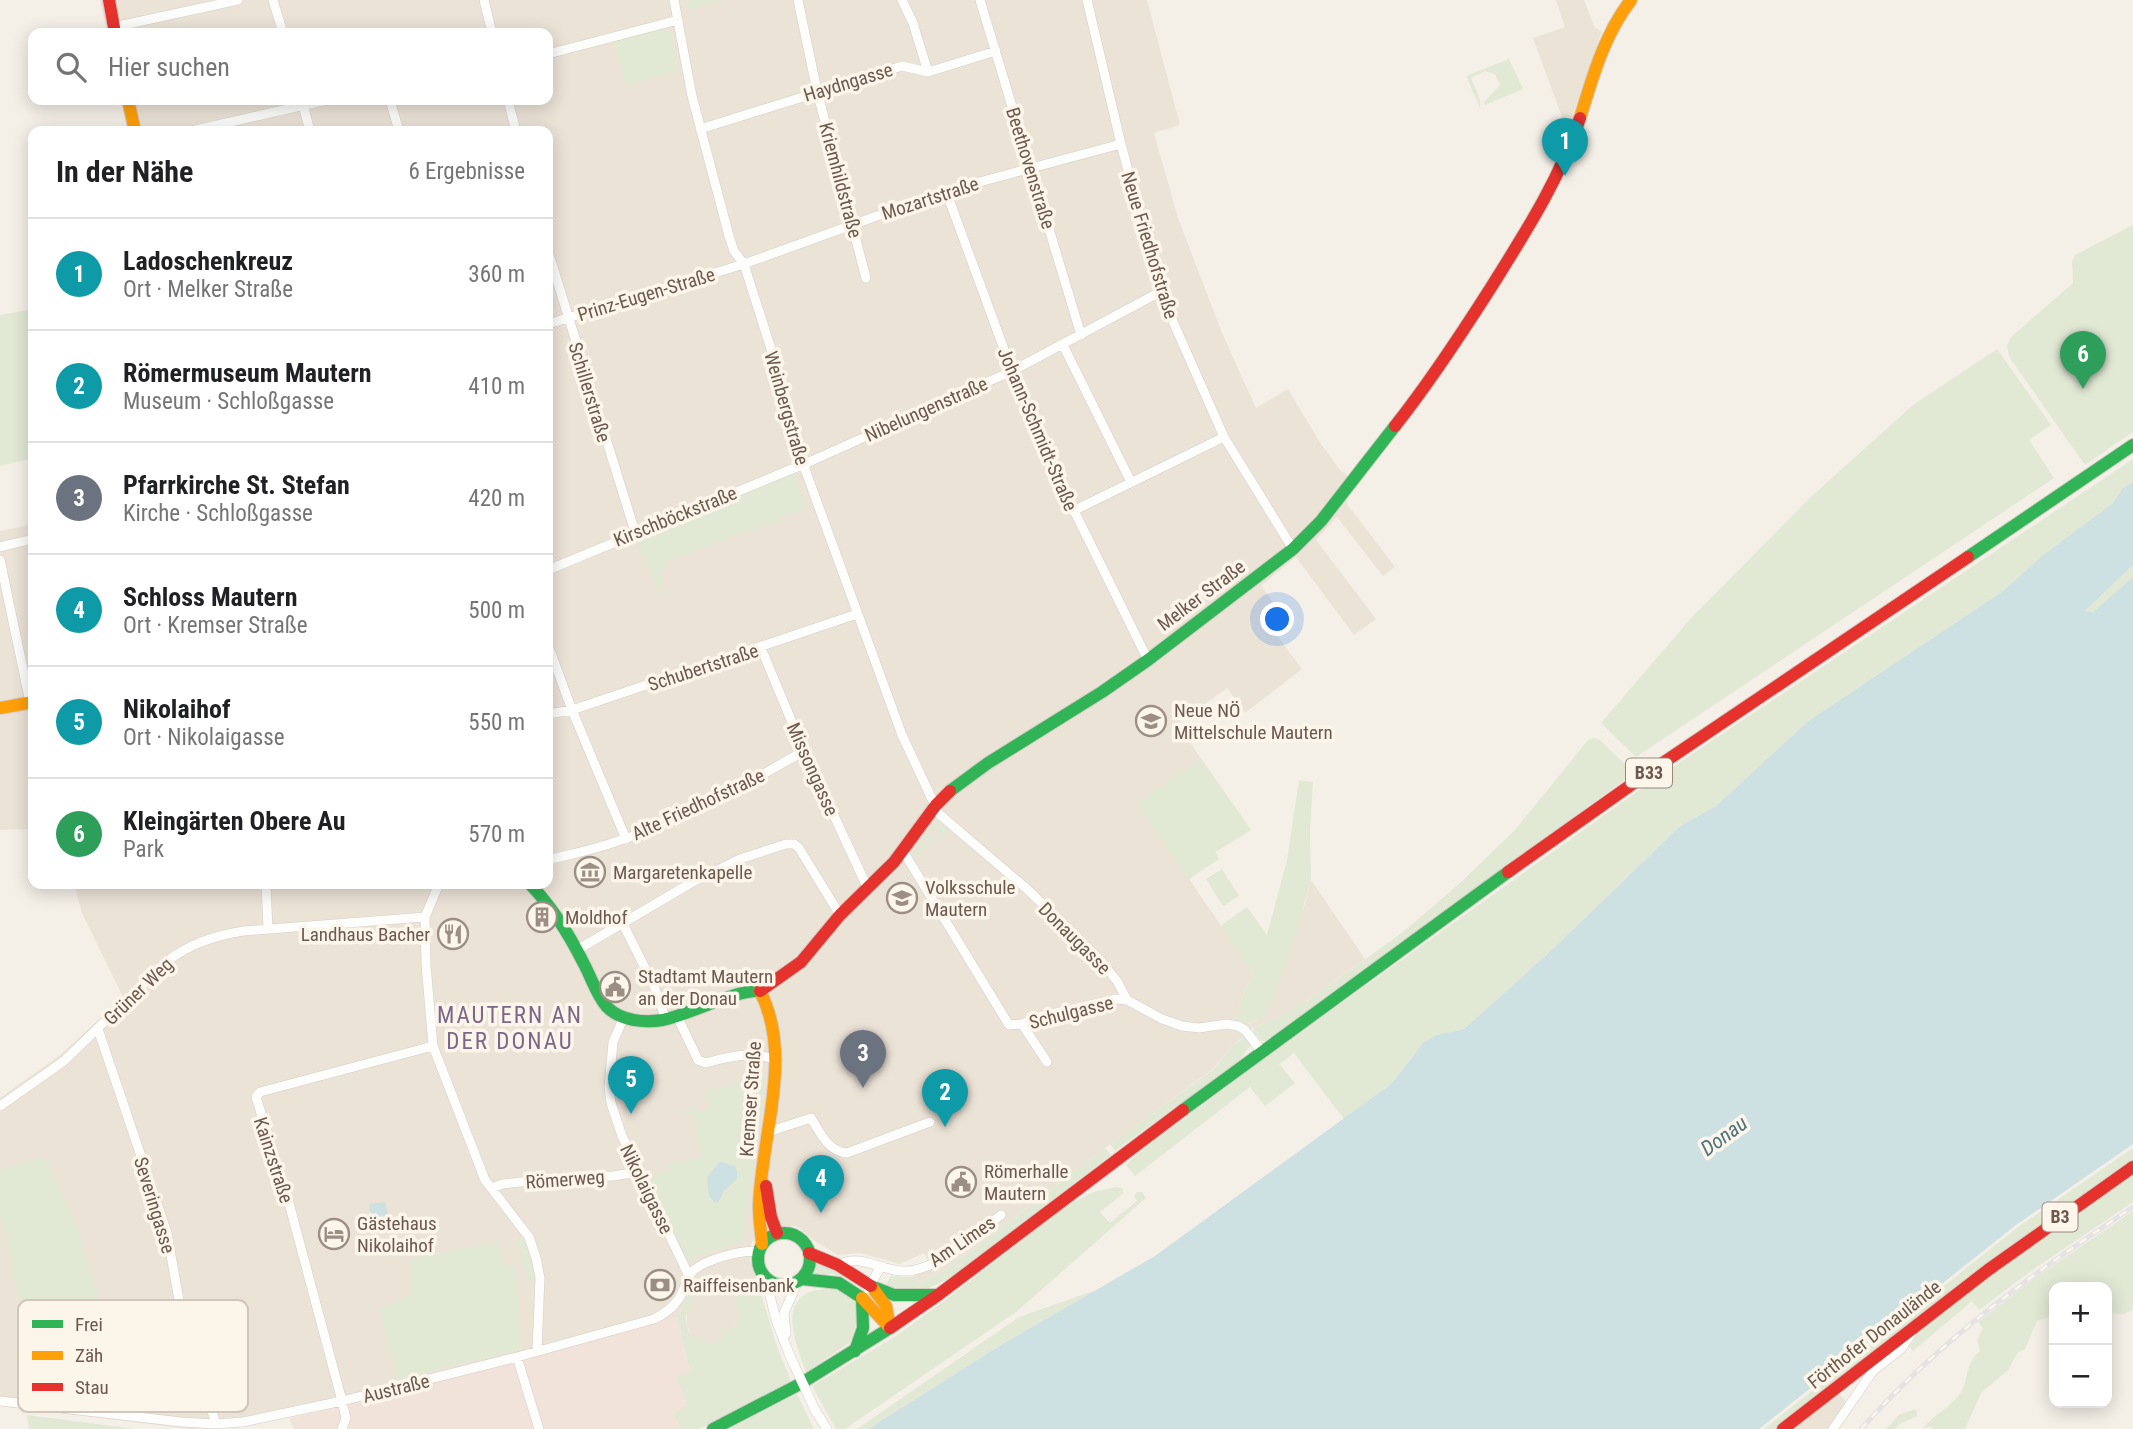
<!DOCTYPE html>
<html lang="de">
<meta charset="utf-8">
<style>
:root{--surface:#fff;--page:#f6f6f6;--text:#202124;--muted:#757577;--line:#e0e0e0;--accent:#b45309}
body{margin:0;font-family:"Roboto Condensed",sans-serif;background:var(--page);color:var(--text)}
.controls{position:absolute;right:21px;bottom:21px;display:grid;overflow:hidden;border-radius:14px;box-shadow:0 4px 18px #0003}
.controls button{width:63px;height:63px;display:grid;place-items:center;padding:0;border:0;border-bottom:2px solid var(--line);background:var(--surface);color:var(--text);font:35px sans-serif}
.you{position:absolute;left:1278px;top:620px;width:24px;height:24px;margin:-18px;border:5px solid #fff;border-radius:50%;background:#1a73e8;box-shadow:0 0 0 10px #1a73e833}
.badge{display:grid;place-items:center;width:46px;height:46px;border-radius:50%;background:var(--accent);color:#fff;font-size:23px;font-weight:700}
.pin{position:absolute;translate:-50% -58px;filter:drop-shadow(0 2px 4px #0008)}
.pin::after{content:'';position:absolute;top:37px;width:24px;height:21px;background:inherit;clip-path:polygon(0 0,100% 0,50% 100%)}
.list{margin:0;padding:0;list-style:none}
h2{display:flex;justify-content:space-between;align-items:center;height:91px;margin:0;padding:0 28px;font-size:30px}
h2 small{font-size:23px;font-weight:400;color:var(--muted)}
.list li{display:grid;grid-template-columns:46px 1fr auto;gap:21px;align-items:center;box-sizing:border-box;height:112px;padding:0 28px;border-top:2px solid var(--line)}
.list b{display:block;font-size:26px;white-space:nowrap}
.list p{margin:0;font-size:23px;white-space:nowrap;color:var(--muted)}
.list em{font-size:23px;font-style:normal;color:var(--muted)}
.icon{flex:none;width:38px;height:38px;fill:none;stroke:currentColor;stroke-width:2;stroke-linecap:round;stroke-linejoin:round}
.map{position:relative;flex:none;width:2133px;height:1429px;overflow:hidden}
.search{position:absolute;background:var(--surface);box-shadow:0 4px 18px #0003;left:28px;top:28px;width:525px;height:77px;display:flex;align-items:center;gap:18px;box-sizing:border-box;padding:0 24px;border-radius:14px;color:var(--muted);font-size:26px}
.panel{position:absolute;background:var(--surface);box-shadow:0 4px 18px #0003;left:28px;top:126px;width:525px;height:763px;border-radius:14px}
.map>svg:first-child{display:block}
.residential{fill:#ece3d7}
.commercial{fill:#f1e3da}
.green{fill:#e1e9d5;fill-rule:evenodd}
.water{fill:#cde0e2}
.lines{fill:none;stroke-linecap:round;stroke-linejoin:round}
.street-casing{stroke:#d3cdc7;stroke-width:10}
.fast-casing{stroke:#d3ccc5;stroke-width:14}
.slow-casing{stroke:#d3ccc5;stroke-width:14}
.jam-casing{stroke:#d3ccc5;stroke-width:14}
.street{stroke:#fdfdfc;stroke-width:9}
.fast{stroke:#30b455;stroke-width:12}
.slow{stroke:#ff9f0a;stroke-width:12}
.jam{stroke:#e5322d;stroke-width:12}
.rail-casing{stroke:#e4e2e3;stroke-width:5}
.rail{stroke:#fcf5ea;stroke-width:2.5;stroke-dasharray:8;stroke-linecap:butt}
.street-bridge-casing{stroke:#d3cdc7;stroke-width:10;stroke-linecap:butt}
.street-bridge{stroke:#fdfdfc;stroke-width:9}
.labels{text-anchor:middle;stroke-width:7;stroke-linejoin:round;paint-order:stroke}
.shield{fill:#fcf5ea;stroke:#98887c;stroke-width:2}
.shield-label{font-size:18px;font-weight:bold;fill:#6d594d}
.street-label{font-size:19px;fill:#6d594d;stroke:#fcf5ea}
.poi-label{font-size:19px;fill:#6d594d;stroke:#fcf5ea;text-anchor:start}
.water-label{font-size:21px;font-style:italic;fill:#4b747e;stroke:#fcf5ea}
.quarter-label{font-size:23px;letter-spacing:2px;fill:#7e668a;stroke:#fcf5ea}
.key{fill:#fcf5ea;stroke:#d1c6bb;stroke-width:2}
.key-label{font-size:19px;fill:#6d594d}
</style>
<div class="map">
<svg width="2133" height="1429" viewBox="0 0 2133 1429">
<rect width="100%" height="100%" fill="#f4f0e8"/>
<path class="residential" d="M100,0H1147L1180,125L1154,133L1178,218L1222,333L1256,408L1288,389L1319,441L1340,470L1347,475V504L1395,567L1383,576L1337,517L1316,540L1376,619L1354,635L1296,557L1261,586L1286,620L1273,630L1302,669L1245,713L1227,688L1177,724L1251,830L1215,852L1219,859L1189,879L1253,972L1239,1006L1248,1024L1259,1019L1304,907L1311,880L1365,959L1314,996L1274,1020L1254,1027L1231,1047L1213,1069L1105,1148L968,1253L938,1274L913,1284L911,1277L931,1266L924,1253L900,1264L860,1253L838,1255L816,1242L796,1226H776L755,1236L749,1250L750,1260L761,1294L735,1304L741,1316L735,1327L716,1343L702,1344L693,1338L687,1326V1312L690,1303L686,1301L677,1317L532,1358L395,1395L243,1427L191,1429L0,1406V1098L60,1055L123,997L82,913L74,884H548V131H129L122,100H548V33H107Z
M1556,0H1584L1595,28L1602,31L1567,131L1533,38L1565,27Z
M33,524V829L0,830V531Z
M1838,1392L1852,1410L1839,1429H1790Z"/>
<path class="commercial" d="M677,1317L690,1372L689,1405L673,1412L681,1429H294L289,1418L395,1395Z"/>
<path class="green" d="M688,0H723L689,10Z
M664,28L671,32L678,71L626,85L614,41Z
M1509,59L1523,89L1485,105L1484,102L1500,85L1495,74L1485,71L1471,78L1480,99V108L1466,76Z
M2133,225V432L2085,465L2010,358L2007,347L2010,338L2073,283L2072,262L2075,255Z
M33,309V458L0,466V315Z
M1997,349L2051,425L2029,440L2054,478L1636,757L1601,723L1692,617L1813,495L1913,405Z
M2133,459V482L2123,488L2113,503L2043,555L2003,591L1807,722L1716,806L1679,827L1555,947L1464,1029L1437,1035L1413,1055L1391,1084L1344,1119L1294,1053L1276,1067L1280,1065L1295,1083L1265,1106L1250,1087L1135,1176L1126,1165L1142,1150L1287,1042L1649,783Z
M794,471L806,508L781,517L782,523L764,525L670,560L661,573L662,601L635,536Z
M2133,565V577L2093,613L2085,611Z
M1594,738L1600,740L1634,773L1265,1041H1261L1253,1031L1254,1027L1274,1020L1314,996L1403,932L1459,884L1515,830L1588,740Z
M1201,759L1251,830L1215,852L1219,859L1188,879L1136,803Z
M1299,780L1313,782L1310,831L1311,880L1291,949L1266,1017C1251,1021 1249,1026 1233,1020V1017L1242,1014L1239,1006L1253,972L1220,926L1247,907L1267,935L1287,860Z
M937,822L949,830L941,838L928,845L914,860L913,856L926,841L922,838L924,835H928L935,840L940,833L934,828L933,823Z
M1222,869L1239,896L1223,906L1206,879Z
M1244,1037L1250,1042L1251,1045L1239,1061L1115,1151L1110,1144L1214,1069L1231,1047Z
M766,1075L743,1242L686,1260L649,1178L666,1171L668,1165L703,1157L692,1113L685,1114L684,1110L695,1105L698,1112L710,1108L704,1092ZM721,1162L734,1185L723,1192L715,1203L709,1196L707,1177Z
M1105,1148L1111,1155L954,1275C925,1292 920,1293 887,1288L886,1284L891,1276L911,1277L914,1284L938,1274L968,1253Z
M2133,1148V1161L1985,1266L1776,1429H1764L2018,1227Z
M45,1156L77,1227L112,1345L29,1361L7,1237L0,1219V1170Z
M2133,1173V1202L2027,1274L1979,1310L1972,1301L1913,1351L1909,1347L1922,1327L1991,1274Z
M1116,1187L1122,1188L1124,1193L1100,1212L1110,1223L1137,1201L1134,1196L1137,1192H1142L1146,1198L1016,1312L845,1429H836L812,1386L896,1336L944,1301L1066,1206L1093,1192Z
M2133,1211V1310L2123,1314L2107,1313V1287H2054V1315L2037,1321L2025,1349L2018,1352L2008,1370L1981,1393L1965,1429H1932L1931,1426L1923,1429C1931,1416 1948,1409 1959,1395C1969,1382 1964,1364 1980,1351L1977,1340L1983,1328L1978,1322L2032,1280Z
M524,1237L535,1278L526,1279L517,1239Z
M499,1242L504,1266L516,1264L519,1338L521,1345L525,1348L397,1380L380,1309L409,1295L410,1259Z
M823,1263H825L846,1277L832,1274L810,1276L816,1264Z
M693,1284L696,1295C678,1317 685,1345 716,1343L722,1336L724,1330L735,1327L740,1316L735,1304L737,1293L751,1297L761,1294L777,1347L791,1381L708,1425L698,1429H681L673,1412L688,1405L677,1377L690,1372L677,1317Z
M827,1284L835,1285L857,1300L855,1335L849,1343L806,1372C795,1342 774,1292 826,1289Z
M1096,1290L1001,1345L868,1429H857L1019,1317Z
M797,1394L814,1429H727Z
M1916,1409L1917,1416L1900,1424L1894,1429H1886L1900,1414Z
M27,1415L135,1429H29Z"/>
<path class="water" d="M2133,482V565L2085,611L2093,612L2133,577V1144L2016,1225L1759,1429H868L1001,1345L1155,1256L1391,1084L1424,1042L1437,1035L1464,1029L1555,947L1679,827L1716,806L1807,722L2003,591L2043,555L2113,503L2123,488Z
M720,1162L735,1166C741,1181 733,1182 724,1191C722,1194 721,1199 718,1202L715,1203L709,1196L707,1177Z
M385,1202L389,1218L372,1219L369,1204Z"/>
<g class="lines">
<g class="street-casing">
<path id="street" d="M273,0L283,33
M484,0L492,33
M674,0L692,96L729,236L734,251L744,264L777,368L786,417L902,735L939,814L1027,889L1100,960L1117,981L1127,1000L1162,1019L1182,1026L1199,1028L1227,1024L1238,1026L1245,1030L1262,1052
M798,0L817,91L866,278
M902,0L913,23L928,72
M980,0L1081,335
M1087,0L1121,144L1160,292L1224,437L1293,549
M114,27L238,0
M548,54L678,20
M390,100L399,131
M508,100L516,131
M302,101L310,131
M700,129L902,66L928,72L996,51
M191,131L327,100
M946,191L1012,371L1047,456L1148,660
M548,251L635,532
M548,324L744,264L946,191L1121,144
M1063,345L1131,482
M1073,511L1224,437
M0,547L33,539
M0,560L30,702
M548,570L809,462L1012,371L1160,292
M548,645L572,710L626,839
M761,648L804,751L868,889
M548,714L572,710L857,614
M903,851L1009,1025L1022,1024L1039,1017L1116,999L1127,1000
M548,860C570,854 593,850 615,842C682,821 743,786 804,751
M266,884L268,929
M439,884L425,917L426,964L433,1046L485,1180L529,1237L536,1258L540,1278L537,1351
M623,924L654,986L666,1020
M577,950L691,883L740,859L786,844H794L799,848L840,915
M677,1016L698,1060L706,1063C727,1057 754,1050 775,1060
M623,1019L613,1042L609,1087L611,1103L622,1136L689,1276
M1022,1024L1047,1062
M98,1029L167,1233L181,1311L216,1424
M0,1106L64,1061L167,961C190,944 216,935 244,931L425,917
M768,1132L811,1118C820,1132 828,1152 847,1153L930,1122
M491,1188L503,1184L556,1178L613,1176L638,1172
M838,1265C863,1252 882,1273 907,1271C939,1269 977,1233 1001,1215
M765,1277L777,1323L790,1356
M868,1289L881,1266
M786,1334L784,1313L797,1283
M517,1357L539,1429
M0,1401L181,1422L216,1424L243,1422L342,1401L517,1357L654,1319C666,1313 676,1306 682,1293C685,1286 687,1279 691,1273C702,1260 743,1249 758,1252
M815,1410L827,1429
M342,1429L346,1418L342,1401L289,1203L256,1097L260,1092L433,1046
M1833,1429L1873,1371L1901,1349L1911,1334"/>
</g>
<g class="fast-casing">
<path id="fast" d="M1968,557L2133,445
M950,791L988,763L1102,692L1148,660L1293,549L1321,521L1395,426
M530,884C553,908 569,934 584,964C591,977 597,996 607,1007C621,1021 644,1023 663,1020C691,1014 737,989 760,991
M1183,1110L1508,872
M758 1259a26 26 0 1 1 52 0a26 26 0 1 1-52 0Z
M802,1279L839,1283L862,1298
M871,1286L894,1295H937
M855,1351L863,1328L862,1298
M713,1429L800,1384L890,1328"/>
</g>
<g class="slow-casing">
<path id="slow" d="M128,100L135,131
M1580,118C1593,76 1604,35 1631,0
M0,708L33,702
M760,991C794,1057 761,1136 759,1206C759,1219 761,1231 762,1244
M872,1287L886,1306L890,1328
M862,1298L890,1328"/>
</g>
<g class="jam-casing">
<path id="jam" d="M109,0L115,33
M1395,426C1430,382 1460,336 1490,289C1525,233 1559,181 1580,118
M1508,872L1645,775L1968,557
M760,991L801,962L840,915L894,862L936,805L950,791
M766,1186L771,1217L777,1233
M809,1253L838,1265L871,1286
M890,1328L938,1295L1183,1110
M1783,1429L1988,1270L2133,1167"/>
</g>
<use href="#street" class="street"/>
<use href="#fast" class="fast"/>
<use href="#slow" class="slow"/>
<use href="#jam" class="jam"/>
<g class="rail-casing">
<path id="rail" d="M1861,1429C1942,1338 2032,1274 2133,1207"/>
</g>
<use href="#rail" class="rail"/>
<g class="street-bridge-casing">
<path id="street-bridge" d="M790,1356L815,1410"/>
</g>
<use href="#street-bridge" class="street-bridge"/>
</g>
<defs>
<g id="school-ring" transform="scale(1.575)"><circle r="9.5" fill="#fcf5ea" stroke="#9c8e83" stroke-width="1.5"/><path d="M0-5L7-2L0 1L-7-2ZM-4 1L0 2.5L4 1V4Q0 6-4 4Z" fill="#9c8e83"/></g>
<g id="museum-ring" transform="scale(1.575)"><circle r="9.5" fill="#fcf5ea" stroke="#9c8e83" stroke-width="1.5"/><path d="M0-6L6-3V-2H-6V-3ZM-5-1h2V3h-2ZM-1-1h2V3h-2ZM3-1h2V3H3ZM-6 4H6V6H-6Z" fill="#9c8e83"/></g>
<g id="building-ring" transform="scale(1.575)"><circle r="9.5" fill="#fcf5ea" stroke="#9c8e83" stroke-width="1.5"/><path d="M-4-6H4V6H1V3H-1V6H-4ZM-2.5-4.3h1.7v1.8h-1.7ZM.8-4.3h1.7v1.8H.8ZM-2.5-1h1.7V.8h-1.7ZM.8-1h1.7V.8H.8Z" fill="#9c8e83"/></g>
<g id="restaurant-ring" transform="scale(1.575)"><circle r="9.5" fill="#fcf5ea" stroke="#9c8e83" stroke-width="1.5"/><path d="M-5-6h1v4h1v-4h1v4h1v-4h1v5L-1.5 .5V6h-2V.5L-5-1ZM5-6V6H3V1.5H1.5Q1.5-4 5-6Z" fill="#9c8e83"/></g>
<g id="civic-ring" transform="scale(1.575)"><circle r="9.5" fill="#fcf5ea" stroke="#9c8e83" stroke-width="1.5"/><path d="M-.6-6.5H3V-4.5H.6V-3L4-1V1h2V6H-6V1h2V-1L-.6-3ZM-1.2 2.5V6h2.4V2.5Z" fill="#9c8e83"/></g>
<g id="hotel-ring" transform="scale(1.575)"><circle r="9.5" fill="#fcf5ea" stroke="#9c8e83" stroke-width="1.5"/><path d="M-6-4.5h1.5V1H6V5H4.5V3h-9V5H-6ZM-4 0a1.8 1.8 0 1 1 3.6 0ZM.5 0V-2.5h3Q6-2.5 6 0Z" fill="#9c8e83"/></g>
<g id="bank-ring" transform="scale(1.575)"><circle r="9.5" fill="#fcf5ea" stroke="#9c8e83" stroke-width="1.5"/><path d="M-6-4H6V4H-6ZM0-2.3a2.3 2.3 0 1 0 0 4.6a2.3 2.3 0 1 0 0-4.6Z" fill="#9c8e83"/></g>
</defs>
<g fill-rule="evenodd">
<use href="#school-ring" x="1151" y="721"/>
<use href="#museum-ring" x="590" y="872"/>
<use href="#school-ring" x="902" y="898"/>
<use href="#building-ring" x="542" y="917"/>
<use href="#restaurant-ring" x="453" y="934"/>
<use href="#civic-ring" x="615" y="987"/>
<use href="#civic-ring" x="961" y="1182"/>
<use href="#hotel-ring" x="334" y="1234"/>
<use href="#bank-ring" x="660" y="1285"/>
</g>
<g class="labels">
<g class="shield">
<rect x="1626" y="758.5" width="46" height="29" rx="5"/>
<rect x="2042.5" y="1202.5" width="35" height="29" rx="5"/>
</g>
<g class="shield-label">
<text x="1649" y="779">B33</text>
<text x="2060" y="1223">B3</text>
</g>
<g class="street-label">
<text transform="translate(848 82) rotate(-17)" y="7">Haydngasse</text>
<text transform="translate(1031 168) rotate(73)" y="7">Beethovenstraße</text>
<text transform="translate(841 180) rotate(75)" y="7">Kriemhildstraße</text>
<text transform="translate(930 198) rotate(-18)" y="7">Mozartstraße</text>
<text transform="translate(1150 245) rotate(73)" y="7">Neue Friedhofstraße</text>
<text transform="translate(646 294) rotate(-17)" y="7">Prinz-Eugen-Straße</text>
<text transform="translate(590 392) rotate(73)" y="7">Schillerstraße</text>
<text transform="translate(787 408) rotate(74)" y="7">Weinbergstraße</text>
<text transform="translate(926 409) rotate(-24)" y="7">Nibelungenstraße</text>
<text transform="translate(1038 429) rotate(67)" y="7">Johann-Schmidt-Straße</text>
<text transform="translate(675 516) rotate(-22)" y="7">Kirschböckstraße</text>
<text transform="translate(1201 595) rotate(-37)" y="7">Melker Straße</text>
<text transform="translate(703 667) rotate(-18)" y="7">Schubertstraße</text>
<text transform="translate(813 769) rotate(66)" y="7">Missongasse</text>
<text transform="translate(698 804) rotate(-25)" y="7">Alte Friedhofstraße</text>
<text transform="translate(1075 938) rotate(45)" y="7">Donaugasse</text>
<text transform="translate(138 991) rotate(-44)" y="7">Grüner Weg</text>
<text transform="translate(1071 1012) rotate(-14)" y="7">Schulgasse</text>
<text transform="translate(750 1099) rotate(-86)" y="7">Kremser Straße</text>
<text transform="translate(274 1160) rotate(72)" y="7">Kainzstraße</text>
<text transform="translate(565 1179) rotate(-4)" y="7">Römerweg</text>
<text transform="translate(647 1189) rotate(64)" y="7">Nikolaigasse</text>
<text transform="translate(155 1205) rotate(73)" y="7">Severingasse</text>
<text transform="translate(962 1241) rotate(-34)" y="7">Am Limes</text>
<text transform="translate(1874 1334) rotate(-38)" y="7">Förthofer Donaulände</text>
<text transform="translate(396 1388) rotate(-14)" y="7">Austraße</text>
</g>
<g class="poi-label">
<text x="1174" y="717">Neue NÖ<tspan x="1174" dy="22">Mittelschule Mautern</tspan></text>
<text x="613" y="879">Margaretenkapelle</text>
<text x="925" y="894">Volksschule<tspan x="925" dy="22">Mautern</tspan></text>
<text x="565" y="924">Moldhof</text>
<text x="430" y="941" text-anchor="end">Landhaus Bacher</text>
<text x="638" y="983">Stadtamt Mautern<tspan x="638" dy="22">an der Donau</tspan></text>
<text x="984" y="1178">Römerhalle<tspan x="984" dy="22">Mautern</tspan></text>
<text x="357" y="1230">Gästehaus<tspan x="357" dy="22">Nikolaihof</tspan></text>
<text x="683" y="1292">Raiffeisenbank</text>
</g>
<g class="water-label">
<text transform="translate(1724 1136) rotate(-36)" y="7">Donau</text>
</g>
<g class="quarter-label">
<text x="510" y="1023">MAUTERN AN<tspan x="510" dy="26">DER DONAU</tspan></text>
</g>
</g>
<rect x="18" y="1300" width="230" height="112" rx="10" class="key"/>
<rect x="32" y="1320" width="31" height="8" fill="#30b455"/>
<rect x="32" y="1351" width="31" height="9" fill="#ff9f0a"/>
<rect x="32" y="1383" width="31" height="8" fill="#e5322d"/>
<g class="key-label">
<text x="75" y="1331">Frei</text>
<text x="75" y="1362">Zäh</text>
<text x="75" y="1394">Stau</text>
</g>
</svg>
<div class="controls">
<button>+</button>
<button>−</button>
</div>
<div class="you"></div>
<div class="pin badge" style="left:1565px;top:176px;background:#0f9aa8">1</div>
<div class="pin badge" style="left:945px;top:1127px;background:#0f9aa8">2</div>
<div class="pin badge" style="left:863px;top:1088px;background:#6b7280">3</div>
<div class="pin badge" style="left:821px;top:1213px;background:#0f9aa8">4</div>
<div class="pin badge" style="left:631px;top:1114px;background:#0f9aa8">5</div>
<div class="pin badge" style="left:2083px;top:389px;background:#2e9e5b">6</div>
<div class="search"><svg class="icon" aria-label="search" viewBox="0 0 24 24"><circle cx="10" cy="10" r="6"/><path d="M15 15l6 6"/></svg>Hier suchen</div>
<section class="panel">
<h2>In der Nähe<small>6 Ergebnisse</small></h2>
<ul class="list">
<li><span class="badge" style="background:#0f9aa8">1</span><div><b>Ladoschenkreuz</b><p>Ort · Melker Straße</p></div><em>360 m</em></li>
<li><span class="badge" style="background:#0f9aa8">2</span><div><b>Römermuseum Mautern</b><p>Museum · Schloßgasse</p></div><em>410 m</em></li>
<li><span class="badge" style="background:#6b7280">3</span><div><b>Pfarrkirche St. Stefan</b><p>Kirche · Schloßgasse</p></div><em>420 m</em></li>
<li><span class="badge" style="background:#0f9aa8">4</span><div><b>Schloss Mautern</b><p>Ort · Kremser Straße</p></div><em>500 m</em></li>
<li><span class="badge" style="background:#0f9aa8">5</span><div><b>Nikolaihof</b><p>Ort · Nikolaigasse</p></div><em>550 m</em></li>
<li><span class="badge" style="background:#2e9e5b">6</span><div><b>Kleingärten Obere Au</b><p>Park</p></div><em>570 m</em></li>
</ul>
</section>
</div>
